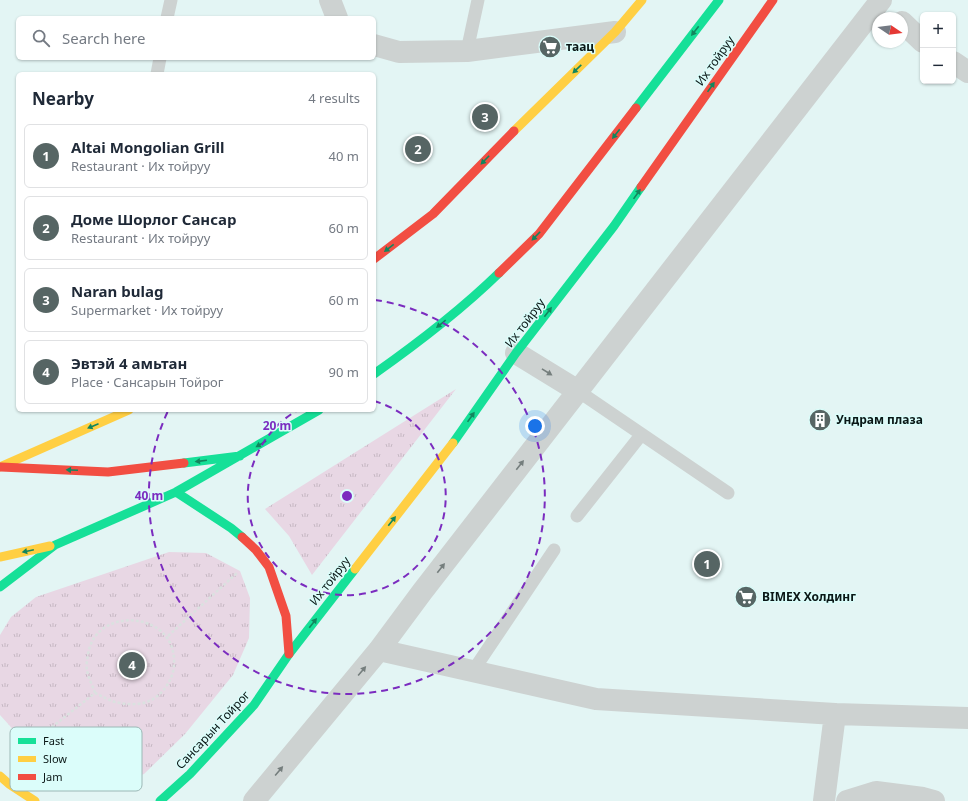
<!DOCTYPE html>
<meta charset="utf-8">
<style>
:root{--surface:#fff;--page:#f6f6f7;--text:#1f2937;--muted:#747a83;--line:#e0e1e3;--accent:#566564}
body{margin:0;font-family:"Noto Sans",sans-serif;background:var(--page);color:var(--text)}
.controls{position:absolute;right:12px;top:12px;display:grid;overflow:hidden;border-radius:6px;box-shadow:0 1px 3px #0004}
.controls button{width:36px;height:36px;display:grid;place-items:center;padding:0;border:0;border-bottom:1px solid var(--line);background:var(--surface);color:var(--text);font:20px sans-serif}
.compass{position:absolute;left:872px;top:12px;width:36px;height:36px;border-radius:50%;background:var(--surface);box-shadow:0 1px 3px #0004;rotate:103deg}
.you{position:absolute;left:535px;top:426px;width:14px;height:14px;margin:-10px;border:3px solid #fff;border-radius:50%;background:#1a73e8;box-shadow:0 0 0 6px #1a73e833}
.badge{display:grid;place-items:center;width:26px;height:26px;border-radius:50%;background:var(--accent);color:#fff;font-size:13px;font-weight:700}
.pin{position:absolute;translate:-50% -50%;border:2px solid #fff;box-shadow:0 1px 4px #0006}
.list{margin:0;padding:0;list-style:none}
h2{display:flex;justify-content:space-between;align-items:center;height:52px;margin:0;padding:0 16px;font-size:17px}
h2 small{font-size:13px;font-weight:400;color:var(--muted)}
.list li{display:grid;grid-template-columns:26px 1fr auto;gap:12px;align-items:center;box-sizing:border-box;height:64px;margin:0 8px 8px;padding:0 8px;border:1px solid var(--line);border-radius:6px}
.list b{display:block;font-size:15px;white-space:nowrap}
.list p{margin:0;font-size:13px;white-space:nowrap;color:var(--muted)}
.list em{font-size:13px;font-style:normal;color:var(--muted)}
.icon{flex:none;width:22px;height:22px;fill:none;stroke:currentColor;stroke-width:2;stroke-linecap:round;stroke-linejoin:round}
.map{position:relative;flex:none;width:968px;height:801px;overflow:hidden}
.search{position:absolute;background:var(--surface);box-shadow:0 1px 3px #0004;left:16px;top:16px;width:360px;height:44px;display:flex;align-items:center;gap:10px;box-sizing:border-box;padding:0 14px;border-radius:6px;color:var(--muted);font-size:15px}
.panel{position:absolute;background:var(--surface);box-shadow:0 1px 3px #0004;left:16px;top:72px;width:360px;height:340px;border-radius:6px}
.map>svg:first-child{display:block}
.grass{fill:url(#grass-tufts)}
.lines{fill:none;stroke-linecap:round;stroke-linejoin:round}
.path{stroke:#dbe1e0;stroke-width:2.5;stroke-dasharray:3 2;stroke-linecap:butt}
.lane{stroke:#cdd2d1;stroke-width:13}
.street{stroke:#cdd2d1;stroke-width:22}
.fast{stroke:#16e098;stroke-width:9}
.slow{stroke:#ffcf43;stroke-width:9}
.jam{stroke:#f24e42;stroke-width:9}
.oneway{fill:#11865e}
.oneway2{fill:#757e7d}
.ring{fill:none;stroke:#7b2cbf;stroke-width:2;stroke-dasharray:7 5}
.labels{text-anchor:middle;stroke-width:3;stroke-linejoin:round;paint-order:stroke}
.poi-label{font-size:12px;font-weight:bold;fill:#0a1716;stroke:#dbfdfa;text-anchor:start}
.street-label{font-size:12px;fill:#0a1716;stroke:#dbfdfa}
.key{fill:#dbfdfa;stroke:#9cb8b6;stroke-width:1}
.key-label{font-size:11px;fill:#0a1716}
.centre{fill:#7b2cbf;stroke:#dbfdfa;stroke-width:2}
.ring-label{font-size:12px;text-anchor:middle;font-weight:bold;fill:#7b2cbf;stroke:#dbfdfa;stroke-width:3;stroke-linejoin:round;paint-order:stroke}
</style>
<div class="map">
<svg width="968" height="801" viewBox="0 0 968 801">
<defs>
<pattern id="grass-tufts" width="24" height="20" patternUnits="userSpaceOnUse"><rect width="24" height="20" fill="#e8d7e4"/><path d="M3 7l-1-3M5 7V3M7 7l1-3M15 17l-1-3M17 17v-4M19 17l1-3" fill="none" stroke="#c6b8c3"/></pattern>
</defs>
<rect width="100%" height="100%" fill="#e3f5f4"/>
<path class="grass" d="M456,389L312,575L289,536L265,509Z
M169,552L206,553L240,571L250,598L249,638L233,675L185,734L144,774L96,789L68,784L28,746L0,715V635L11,617L36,597Z"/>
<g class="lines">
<path class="path" d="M168,636L237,573
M28,746L95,693C102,696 108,700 115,702C128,705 145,706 156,697C166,690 174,676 174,664C177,610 94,605 88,655C87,660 86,666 87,670C88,678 93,686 95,693"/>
<path class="lane" d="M167,18L171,0
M467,51L478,0
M157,74L160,58
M578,391L728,493
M577,516L641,435
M473,671L554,550"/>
<path class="street" d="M330,0L337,18
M902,22L923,42
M374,45L399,52L467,51L615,32
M953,62L968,72
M516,353L578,391
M379,650L596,699L835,714L968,718
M254,801L379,650L422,592L881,0
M824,801L835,714
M847,801L876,792L923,798L934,801"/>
<path class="fast" d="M636,108L719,0
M374,374C418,343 460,311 499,273
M453,443L516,353L614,226L641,187
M184,463L240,456
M176,492L319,410
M0,587L55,545L176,492L231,528L242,537
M160,801L190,774L254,705L289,654L355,569"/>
<path class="slow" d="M514,131L615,32L642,0
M0,467L129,410
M0,557L50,546
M355,569L453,443
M0,776L9,784L35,801"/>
<path class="jam" d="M641,187L773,0
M374,259L433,214L514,131
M499,273L539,234L636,108
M1,467L108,472L184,463
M242,537L256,550L269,567L286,616L289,654"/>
</g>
<defs><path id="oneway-solid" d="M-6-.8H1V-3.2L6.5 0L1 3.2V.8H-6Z"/></defs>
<g class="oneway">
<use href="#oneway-solid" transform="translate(695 31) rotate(128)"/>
<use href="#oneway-solid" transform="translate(577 69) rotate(136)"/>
<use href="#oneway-solid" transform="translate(711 87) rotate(-55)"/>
<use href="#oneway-solid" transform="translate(616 134) rotate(128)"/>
<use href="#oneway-solid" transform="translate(485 160) rotate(134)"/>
<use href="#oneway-solid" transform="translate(637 194) rotate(-55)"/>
<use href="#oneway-solid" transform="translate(536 236) rotate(134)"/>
<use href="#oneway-solid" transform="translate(389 248) rotate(142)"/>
<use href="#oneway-solid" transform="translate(548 312) rotate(-53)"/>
<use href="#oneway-solid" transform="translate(441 324) rotate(141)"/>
<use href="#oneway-solid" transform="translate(471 417) rotate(-55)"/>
<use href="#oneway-solid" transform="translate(93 426) rotate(157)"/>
<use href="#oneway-solid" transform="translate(261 444) rotate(150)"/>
<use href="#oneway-solid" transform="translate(201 461) rotate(173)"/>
<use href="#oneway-solid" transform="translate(72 470) rotate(-177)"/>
<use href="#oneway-solid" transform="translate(392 521) rotate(-52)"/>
<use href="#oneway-solid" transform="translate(28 551) rotate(168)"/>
<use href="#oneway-solid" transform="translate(313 623) rotate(-52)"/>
</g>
<g class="oneway2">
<use href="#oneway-solid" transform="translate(547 372) rotate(32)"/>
<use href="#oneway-solid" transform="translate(520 465) rotate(-52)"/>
<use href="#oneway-solid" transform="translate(441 568) rotate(-52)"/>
<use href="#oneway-solid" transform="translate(362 671) rotate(-50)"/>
<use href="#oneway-solid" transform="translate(279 771) rotate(-50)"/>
</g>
<g class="ring">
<path d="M374 401A99 99 0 1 1 298 410"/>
<path d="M375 300A198 198 0 1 1 168 411"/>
</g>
<defs>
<g id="supermarket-disc" transform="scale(1.15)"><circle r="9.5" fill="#566564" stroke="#dbfdfa"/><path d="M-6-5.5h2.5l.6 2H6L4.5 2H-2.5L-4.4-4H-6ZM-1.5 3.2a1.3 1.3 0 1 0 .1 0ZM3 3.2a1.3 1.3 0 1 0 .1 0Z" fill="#fff"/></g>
<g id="building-disc" transform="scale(1.15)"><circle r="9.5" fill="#566564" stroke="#dbfdfa"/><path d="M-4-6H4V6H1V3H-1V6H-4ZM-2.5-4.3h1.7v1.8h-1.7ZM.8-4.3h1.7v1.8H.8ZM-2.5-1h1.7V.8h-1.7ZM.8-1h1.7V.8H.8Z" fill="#fff"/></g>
</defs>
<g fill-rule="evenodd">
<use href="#supermarket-disc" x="550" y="47"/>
<use href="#building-disc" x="820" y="420"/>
<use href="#supermarket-disc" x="746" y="597"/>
</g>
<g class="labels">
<g class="poi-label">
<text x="566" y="51">таац</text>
<text x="836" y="424">Ундрам плаза</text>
<text x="762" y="601">BIMEX Холдинг</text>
</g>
<g class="street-label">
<text transform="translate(715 61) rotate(-55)" y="4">Их тойруу</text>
<text transform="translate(525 323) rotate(-53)" y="4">Их тойруу</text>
<text transform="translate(330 581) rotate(-52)" y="4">Их тойруу</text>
<text transform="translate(213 730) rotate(-47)" y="4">Сансарын Тойрог</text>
</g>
</g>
<rect x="10" y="727" width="132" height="64" rx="6" class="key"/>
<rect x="18" y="738" width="18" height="6" fill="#16e098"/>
<rect x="18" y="756" width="18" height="6" fill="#ffcf43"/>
<rect x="18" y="774" width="18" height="6" fill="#f24e42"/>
<g class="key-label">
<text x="43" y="745">Fast</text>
<text x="43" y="763">Slow</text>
<text x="43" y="781">Jam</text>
</g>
<circle cx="347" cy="496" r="6" class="centre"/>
<g class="ring-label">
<text x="277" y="430">20 m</text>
<text x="149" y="500">40 m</text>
</g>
</svg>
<div class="controls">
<button>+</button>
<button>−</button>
</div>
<svg class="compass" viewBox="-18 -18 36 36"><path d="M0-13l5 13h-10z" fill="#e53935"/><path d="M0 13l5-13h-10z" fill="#747a83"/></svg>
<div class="you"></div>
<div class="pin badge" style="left:707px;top:564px">1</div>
<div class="pin badge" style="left:418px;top:149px">2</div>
<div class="pin badge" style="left:485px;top:117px">3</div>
<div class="pin badge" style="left:132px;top:665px">4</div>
<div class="search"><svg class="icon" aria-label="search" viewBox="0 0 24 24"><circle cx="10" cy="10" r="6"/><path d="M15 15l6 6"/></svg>Search here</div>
<section class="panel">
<h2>Nearby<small>4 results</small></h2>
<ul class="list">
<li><span class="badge">1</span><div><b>Altai Mongolian Grill</b><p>Restaurant · Их тойруу</p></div><em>40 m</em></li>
<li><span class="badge">2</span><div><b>Доме Шорлог Сансар</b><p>Restaurant · Их тойруу</p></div><em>60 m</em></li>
<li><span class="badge">3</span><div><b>Naran bulag</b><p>Supermarket · Их тойруу</p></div><em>60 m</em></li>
<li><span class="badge">4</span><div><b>Эвтэй 4 амьтан</b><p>Place · Сансарын Тойрог</p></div><em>90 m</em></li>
</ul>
</section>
</div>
